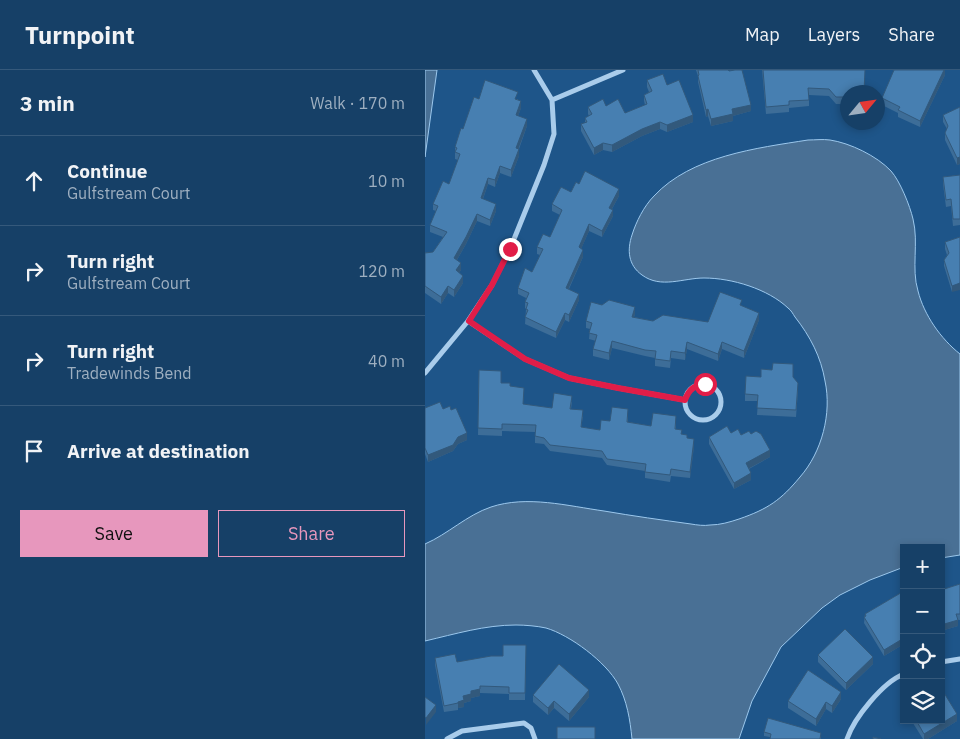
<!DOCTYPE html>
<meta charset="utf-8">
<style>
:root{--surface:#164067;--page:#234b70;--text:#f1f3f6;--muted:#9eafc0;--line:#35597b;--accent:#e797bd}
body{margin:0;font-family:"IBM Plex Sans",sans-serif;background:var(--page);color:var(--text)}
.controls{position:absolute;right:15px;bottom:15px;display:grid;overflow:hidden;border-radius:0px;box-shadow:0 2px 8px #0003}
.controls button{width:45px;height:45px;display:grid;place-items:center;padding:0;border:0;border-bottom:1px solid var(--line);background:var(--surface);color:var(--text);font:25px sans-serif}
.compass{position:absolute;left:415px;top:15px;width:45px;height:45px;border-radius:50%;background:var(--surface);box-shadow:0 2px 8px #0003;rotate:61deg}
.stop{position:absolute;width:15px;height:15px;margin:-11px;border:4px solid #e11d48;border-radius:50%;background:#fff}
.stop.end{background:#e11d48;border-color:#fff;box-shadow:0 1px 5px #0008}
.list{margin:0;padding:0;list-style:none}
h2{display:flex;justify-content:space-between;align-items:center;height:65px;margin:0;padding:0 20px;font-size:21px}
h2 small{font-size:16px;font-weight:400;color:var(--muted)}
.list li{display:grid;grid-template-columns:32px 1fr auto;gap:15px;align-items:center;box-sizing:border-box;height:90px;padding:0 20px;border-top:1px solid var(--line)}
.list b{display:block;font-size:19px;white-space:nowrap}
.list p{margin:0;font-size:16px;white-space:nowrap;color:var(--muted)}
.list em{font-size:16px;font-style:normal;color:var(--muted)}
.actions{display:flex;gap:10px;padding:15px 20px}
.actions a{flex:1;padding:11px 0;border:1px solid var(--accent);border-radius:0px;text-align:center;font-size:18px;color:var(--accent)}
.actions .main{background:var(--accent);color:#111}
.icon{flex:none;width:28px;height:28px;fill:none;stroke:currentColor;stroke-width:2;stroke-linecap:round;stroke-linejoin:round}
.map{position:relative;flex:none;width:535px;height:669px;overflow:hidden}
header{display:flex;align-items:center;gap:30px;box-sizing:border-box;height:70px;padding:0 25px;background:var(--surface);border-bottom:1px solid var(--line)}
header strong{font-size:24px}
nav{display:flex;gap:28px;margin-inline-start:auto;font-size:18px}
main{display:flex}
aside{flex:1;background:var(--surface)}
.map>svg:first-child{display:block}
.water{fill:#497095;stroke:#9cc8ed}
.lines{fill:none;stroke-linecap:round;stroke-linejoin:round}
.minor{stroke:#a9cceb;stroke-width:5}
.wall{fill:#3d6d98}
.shaded-wall{fill:#32597c}
.building{fill:#477fb1;stroke:#32597c}
.route{stroke:#e11d48;stroke-width:6}
</style>
<header>
<strong>Turnpoint</strong>
<nav><a>Map</a><a>Layers</a><a>Share</a></nav>
</header>
<main>
<aside>
<h2>3 min<small>Walk · 170 m</small></h2>
<ul class="list">
<li><svg class="icon" aria-label="ahead" viewBox="0 0 24 24"><path d="M12 20V5M6 11l6-6 6 6"/></svg><div><b>Continue</b><p>Gulfstream Court</p></div><em>10 m</em></li>
<li><svg class="icon" aria-label="right" viewBox="0 0 24 24"><path d="M7 20v-9h11M14 6l5 5-5 5"/></svg><div><b>Turn right</b><p>Gulfstream Court</p></div><em>120 m</em></li>
<li><svg class="icon" aria-label="right" viewBox="0 0 24 24"><path d="M7 20v-9h11M14 6l5 5-5 5"/></svg><div><b>Turn right</b><p>Tradewinds Bend</p></div><em>40 m</em></li>
<li><svg class="icon" aria-label="arrive" viewBox="0 0 24 24"><path d="M6 21V4h12l-3 4 3 4H6"/></svg><div><b>Arrive at destination</b></div></li>
</ul>
<div class="actions"><a class="main">Save</a><a>Share</a></div>
</aside>
<div class="map">
<svg width="535" height="669" viewBox="0 0 535 669">
<rect width="100%" height="100%" fill="#1e5589"/>
<path class="water" d="M0,0H12L0,87Z
M383,70C390,70 398,69 405,70C425,73 452,86 466,101C475,111 485,136 488,149C494,173 486,198 493,221C499,245 516,269 535,284V485L516,488V478H479V497L445,510L415,525L397,538L356,577L327,631L314,669H207C205,649 202,631 193,614C181,592 145,565 121,558C112,556 100,555 91,555C60,555 30,564 0,571V474C23,464 42,445 66,437C102,425 143,436 179,441C208,446 237,450 266,454C272,455 279,456 285,455C295,455 305,452 314,449C343,439 356,430 375,407C397,382 407,343 400,311C396,287 385,266 370,247C368,244 366,240 363,238C343,219 307,208 279,208C258,208 236,219 217,205C203,195 202,180 207,165C211,152 219,136 229,126C266,86 332,78 383,70Z"/>
<g class="lines">
<path class="minor" d="M127,30L198,0
M43,251L100,289L144,308L193,318L260,330
M0,303L43,251L67,215L85,179L119,95L129,64L127,30L109,0
M260 332a18 18 0 1 1 36 0a18 18 0 1 1-36 0Z
M516,592L535,589
M22,669L37,661L99,653L106,658L110,669
M422,669C429,648 458,612 479,604"/>
</g>
<path class="wall" d="M271,0H293L326,41L308,46V51L286,56L283,46L281,47L273,12V6Z
M337,0H440L422,22V34H411L404,26L384,25V36L364,38V42L341,44Z
M520,0V5L495,57L473,47V43L457,35V28Z
M222,10L242,15L268,52L242,62L235,59L217,66L187,82L178,80L169,85L156,61V54L160,53V48L164,46L163,44V37L181,36L200,43L220,35L219,31V25L224,22L222,17Z
M54,29H93V30L96,38L93,46L102,56L94,79V86L86,107L75,103L70,117L63,114L58,129L71,141L65,156L52,151L41,174L32,190L36,200L34,203L38,213L29,227L23,223L16,234L0,223V183L8,182L18,167L5,162V155L11,141L8,140V134L24,114L33,90L30,89V77Z
M535,37V94L532,95L520,70V63L522,59L518,52V45Z
M535,105V155L528,156L526,136L521,137L518,114V107Z
M146,122L194,126L187,139L188,146L177,167L164,161L156,179L158,187L144,219L154,230L144,252L140,250L131,268L100,254L101,239L100,238V232L101,228L93,224V218L107,202L115,185L112,184V177L125,167L135,145L127,141V134Z
M535,167L527,222L519,196V190L522,185L520,179V172Z
M177,235L210,244L209,247L228,251L283,252L317,236L334,250L319,288L297,279L293,291L262,279L260,290L246,288L245,298L230,296V288L220,286L187,278L184,290L168,286V279L171,271L164,269L165,259L161,258V251Z
M54,300L76,313L98,334L127,338L147,332L146,339L158,347L156,357L175,360L185,351L203,346V352L226,356L251,353V360L262,368L269,376L265,408L246,406L245,412L220,408V401L182,395L177,388L125,381L119,374L110,373V362L77,361V366L53,365Z
M336,307H368L373,320L371,347L332,345L333,331H320V324Z
M0,338L18,339L42,370L33,374L28,381L3,392L0,384Z
M326,364L345,387L324,399L326,410L309,419L284,374V367Z
M535,514V550H533V556L516,561V520Z
M479,521V574L459,586L439,553L440,544Z
M101,575L100,630H84V624L55,623V626L46,628V631L39,633V637L33,638V640L19,642L10,595V588L32,592L78,586Z
M393,585L448,594L421,620L393,592Z
M108,625L164,627L144,651L129,638L123,645L108,632Z
M416,629L407,643L401,639L391,656L363,638V631Z
M486,650H516L532,651L503,669H498Z
M339,662L396,666V669H345V667L339,666Z"/>
<path class="shaded-wall" d="M519,0H520V5L495,57V51Z
M96,31V38L91,52V45Z
M326,35V41L308,46V51L286,56V49L307,39Z
M283,39V46L281,47V40Z
M268,45V52L242,62V55Z
M102,49V56L91,85V78Z
M235,52V59L217,66L187,82V75L217,59Z
M178,73V80L169,85V78Z
M94,79V86L86,107V100Z
M535,87V94L532,95V88Z
M75,96V103L70,117V110Z
M63,108V114L56,134V128Z
M194,119V126L184,144V138Z
M71,134V141L65,156V150Z
M188,140V146L177,167V161Z
M52,144V151L41,174L29,195V188Z
M164,154V161L154,184V177Z
M158,180V187L141,224V218Z
M36,193V200L31,207V200Z
M38,206V213L29,227V220Z
M535,213V220L527,222V216Z
M23,216V223L16,234V227Z
M154,224V230L144,252V245Z
M210,237V244L207,254V247Z
M140,243V250L131,268V262Z
M334,243V250L319,288V281Z
M187,271V278L184,290V283Z
M262,272V279L260,290V283Z
M297,272V279L293,291V284Z
M42,363V370L33,374L28,381L3,392V385L33,367Z
M269,369V376L265,408V402Z
M345,380V387L321,400V393Z
M326,403V410L309,419V413Z
M533,550V556L516,561V555Z
M479,568V574L459,586V580Z
M448,587V594L421,620V613Z
M55,619V626L46,628V631L39,633V637L33,638V632L38,626L46,621Z
M164,620V627L144,651V644Z
M416,622V629L407,643V636Z
M129,631V638L123,645V638Z
M401,632V639L391,656V649Z
M11,635V642L1,655V648Z
M532,644V651L503,669H499V664Z"/>
<path class="building" d="M273,0H303L304,1L310,0H317L326,35L307,39L308,44L286,49L283,39L281,40L273,6L274,5Z
M338,0H440L439,22H422V27H411L404,19L383,18L384,30L364,31V35L341,37Z
M469,0H519L495,51L473,40L475,37L457,28Z
M238,4L242,15L254,10L268,45L242,55L235,52L217,59L187,75L178,73L169,78L156,54L162,52L160,48L167,44L163,37L178,29L181,36L193,29L200,43L222,34L219,25L227,21L222,10Z
M60,10L93,22L90,29L96,31L91,45L102,49L91,78L94,79L86,100L75,96L70,110L63,108L56,128L71,134L65,150L52,144L41,167L29,188L36,193L31,200L38,206L29,220L23,216L16,227L0,216V183L8,182L22,162L5,155L13,136L8,134L18,111L24,114L35,84L30,82L32,78L30,77L36,58L38,59L49,27L54,29Z
M535,37V87L532,88L520,63L523,56L518,45Z
M160,101L194,119L184,138L188,140L177,161L164,154L154,177L158,180L141,218L154,224L144,245L140,243L131,262L100,247L103,240L101,239L103,233L100,232L104,223L93,218L100,198L107,202L118,179L112,177L118,164L125,167L137,140L127,134L136,117L146,122L151,112L154,114Z
M535,105V149H528L526,129L521,130L518,107Z
M535,167V213L527,216L519,190L524,183L520,172Z
M295,222L317,230L315,235L334,243L319,281L297,272L293,284L262,272L260,283L246,281L245,291L230,289L231,281L220,280L187,271L184,283L168,279L172,265L164,263L167,253L161,251L166,232L177,235L184,230L210,237L207,247L228,251L238,245L283,252Z
M348,293L368,294V307L373,313L371,340L332,338L333,325L320,324L321,306L336,307V299L347,300Z
M54,300L76,301V313H85V316L99,318L98,334L127,338L129,323L147,326L145,339L158,340L156,357L175,360L176,350L185,351L187,337L203,339L202,352L226,356L228,343L251,346L250,359L257,360L256,364L262,365V368L269,369L265,402L246,399L245,405L220,402L221,394L182,389L177,381L125,375L119,368L110,366L111,355L77,354V359L53,358Z
M15,332L18,339L25,336L26,340L31,338L42,363L33,367L28,375L3,385L0,378V338Z
M302,356L306,363L313,359L316,365L324,361L326,364L331,361L336,364L345,380L321,393L326,403L309,413L284,367Z
M535,514V544H531L533,550L516,555V520Z
M479,521V568L459,580L439,547L441,546L440,544Z
M420,559L448,587L421,613L393,585Z
M78,575H101L100,623H84V617L55,616V619L46,621V624L38,626L39,630L33,632V633L19,636L10,588L30,584L32,592L66,586H78Z
M134,594L164,620L144,644L129,631L123,638L108,625Z
M383,600L416,622L407,636L401,632L391,649L363,631Z
M516,618L532,644L499,664L491,650H516Z
M0,627L11,635L1,648L0,647Z
M343,648L396,663L395,669H345L346,664L339,662Z
M132,657H170V669H132Z
M448,667L456,669H448Z"/>
<g class="lines">
<path class="route" d="M85,179L67,215L44,251L100,289L144,308L193,318L260,330C264,319 270,315 280,314"/>
</g>
</svg>
<div class="controls">
<button>+</button>
<button>−</button>
<button><svg class="icon" aria-label="locate" viewBox="0 0 24 24"><circle cx="12" cy="12" r="6"/><path d="M12 2v4M12 18v4M2 12h4M18 12h4"/></svg></button>
<button><svg class="icon" aria-label="layers" viewBox="0 0 24 24"><path d="M12 4l9 5-9 5-9-5zM3 14l9 5 9-5"/></svg></button>
</div>
<svg class="compass" viewBox="-18 -18 36 36"><path d="M0-13l5 13h-10z" fill="#e53935"/><path d="M0 13l5-13h-10z" fill="#9eafc0"/></svg>
<div class="stop" style="left:280px;top:314px"></div>
<div class="stop end" style="left:85px;top:179px"></div>
</div>
</main>
